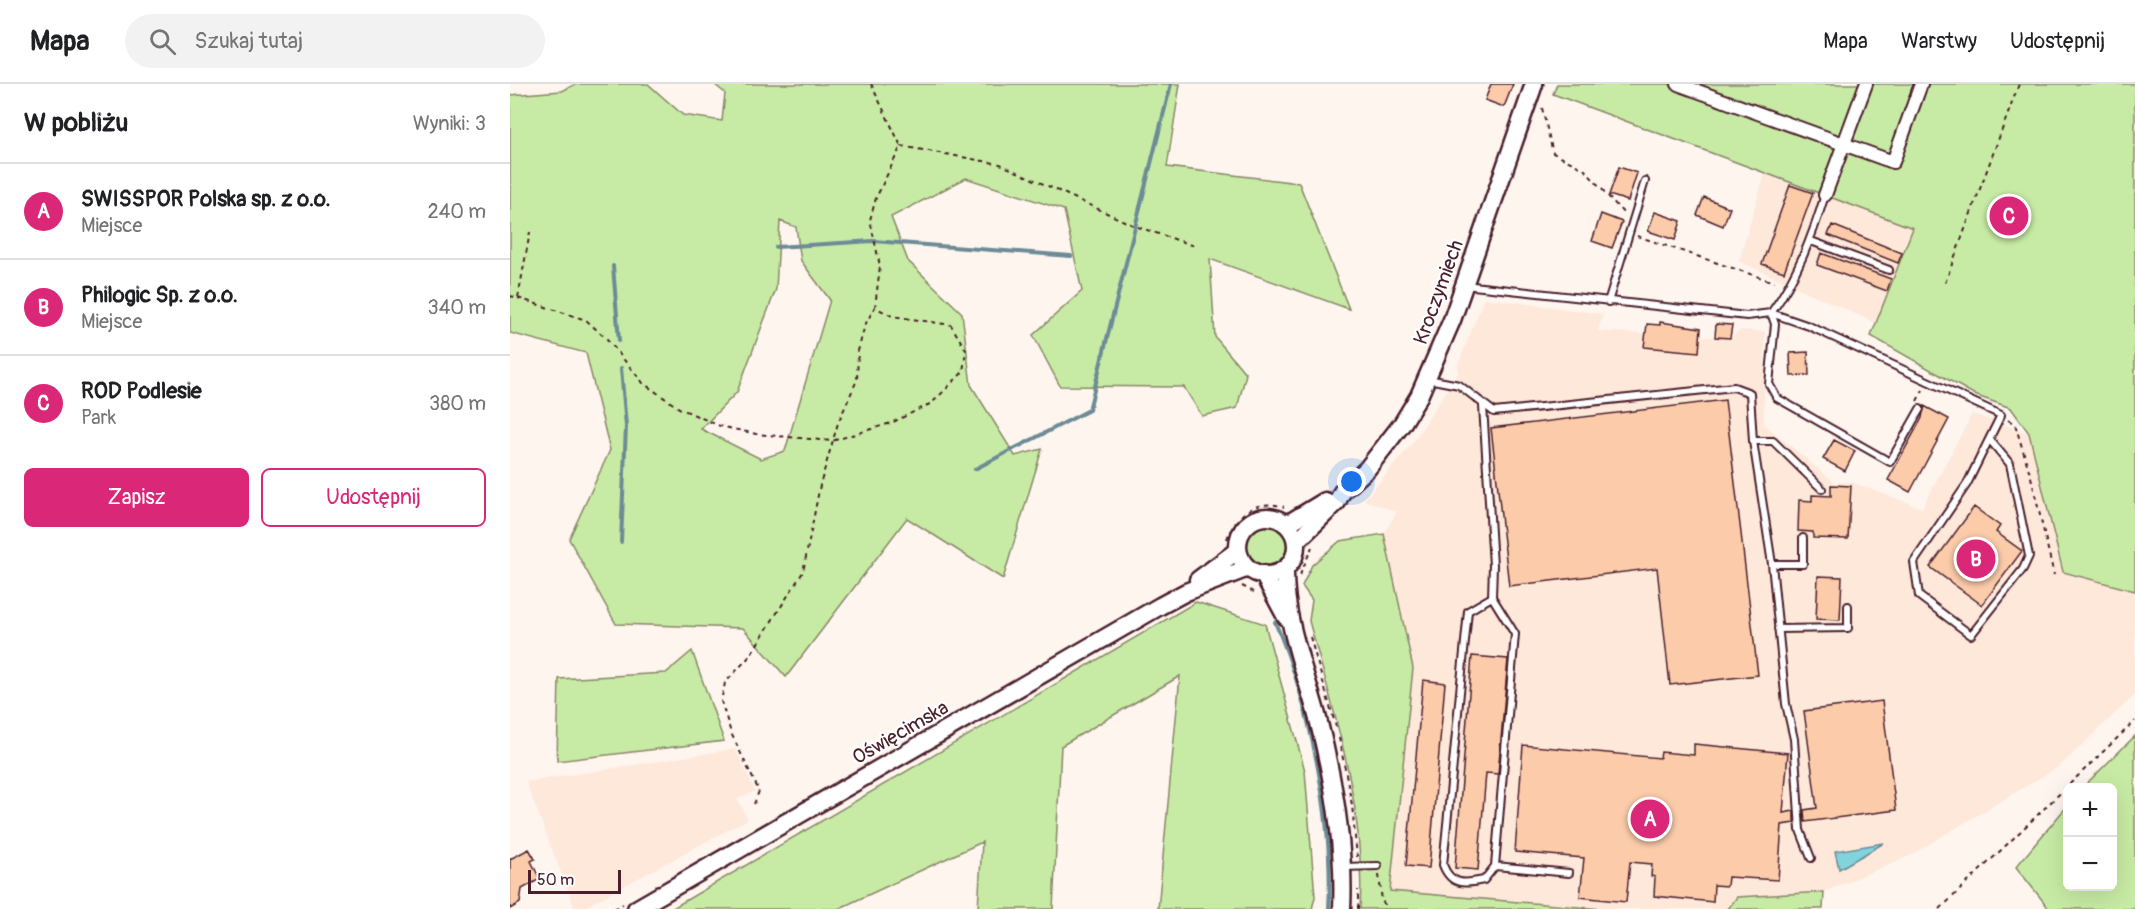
<!DOCTYPE html>
<html lang="pl">
<meta charset="utf-8">
<style>
:root{--surface:#fff;--page:#f2f2f2;--text:#202124;--muted:#757577;--line:#e0e0e0;--accent:#db2777}
body{margin:0;font-family:Pangolin,sans-serif;background:var(--page);color:var(--text)}
.controls{position:absolute;right:18px;bottom:18px;display:grid;overflow:hidden;border-radius:9px;box-shadow:0 6px 24px #0002}
.controls button{width:54px;height:54px;display:grid;place-items:center;padding:0;border:0;border-bottom:2px solid var(--line);background:var(--surface);color:var(--text);font:30px sans-serif}
.scale{position:absolute;left:18px;bottom:15px;width:93px;box-sizing:border-box;padding-left:6px;border:3px solid #4a1f2b;border-top:0;font-size:16px;line-height:21px;white-space:nowrap;color:#4a1f2b;-webkit-text-stroke:4px #fff;paint-order:stroke}
.you{position:absolute;left:842px;top:398px;width:21px;height:21px;margin:-15px;border:4px solid #fff;border-radius:50%;background:#1a73e8;box-shadow:0 0 0 9px #1a73e833}
.badge{display:grid;place-items:center;width:39px;height:39px;border-radius:50%;background:var(--accent);color:#fff;font-size:20px;font-weight:700}
.pin{position:absolute;translate:-50% -50%;border:3px solid #fff;box-shadow:0 2px 6px #0006}
.list{margin:0;padding:0;list-style:none}
h2{display:flex;justify-content:space-between;align-items:center;height:78px;margin:0;padding:0 24px;font-size:26px}
h2 small{font-size:20px;font-weight:400;color:var(--muted)}
.list li{display:grid;grid-template-columns:39px 1fr auto;gap:18px;align-items:center;box-sizing:border-box;height:96px;padding:0 24px;border-top:2px solid var(--line)}
.list b{display:block;font-size:22px;white-space:nowrap}
.list p{margin:0;font-size:20px;white-space:nowrap;color:var(--muted)}
.list em{font-size:20px;font-style:normal;color:var(--muted)}
.actions{display:flex;gap:12px;padding:18px 24px}
.actions a{flex:1;padding:14px 0;border:2px solid var(--accent);border-radius:9px;text-align:center;font-size:21px;color:var(--accent)}
.actions .main{background:var(--accent);color:#fff}
.icon{flex:none;width:33px;height:33px;fill:none;stroke:currentColor;stroke-width:2;stroke-linecap:round;stroke-linejoin:round}
.map{position:relative;flex:none;width:1625px;height:825px;overflow:hidden}
header{display:flex;align-items:center;gap:36px;box-sizing:border-box;height:84px;padding:0 30px;background:var(--surface);border-bottom:2px solid var(--line)}
header strong{font-size:28px}
nav{display:flex;gap:33px;margin-inline-start:auto;font-size:21px}
.search{width:420px;height:54px;background:var(--page);display:flex;align-items:center;gap:15px;box-sizing:border-box;padding:0 21px;border-radius:33px;color:var(--muted);font-size:22px}
main{display:flex}
aside{flex:1;background:var(--surface)}
.map>svg:first-child{display:block}
.built{fill:#fde8da}
.green{fill:#c7eba4;stroke:#888568;stroke-width:1.5;fill-rule:evenodd}
.water{fill:#83d3dd;stroke:#6c8b96;stroke-width:1.5}
.lines{fill:none;stroke-linecap:round;stroke-linejoin:round}
.stream{stroke:#6c8b96;stroke-width:4}
.building{fill:#fbcbaa;stroke:#4a1f2b;stroke-width:1.5}
.lane-casing{stroke:#4a1f2b;stroke-width:10}
.street-casing{stroke:#4a1f2b;stroke-width:16}
.secondary-casing{stroke:#4a1f2b;stroke-width:21}
.path{stroke:#4a1f2b;stroke-width:2;stroke-dasharray:4.5 4.5;stroke-linecap:butt}
.lane{stroke:#fff;stroke-width:6}
.street{stroke:#fff;stroke-width:12}
.secondary{stroke:#fff;stroke-width:16}
.labels{text-anchor:middle;stroke-width:4.5;stroke-linejoin:round;paint-order:stroke}
.street-label{font-size:20px;fill:#4a1f2b;stroke:#fff}
</style>
<header>
<strong>Mapa</strong>
<div class="search"><svg class="icon" aria-label="search" viewBox="0 0 24 24"><circle cx="10" cy="10" r="6"/><path d="M15 15l6 6"/></svg>Szukaj tutaj</div>
<nav><a>Mapa</a><a>Warstwy</a><a>Udostępnij</a></nav>
</header>
<main>
<aside>
<h2>W pobliżu<small>Wyniki: 3</small></h2>
<ul class="list">
<li><span class="badge">A</span><div><b>SWISSPOR Polska sp. z o.o.</b><p>Miejsce</p></div><em>240 m</em></li>
<li><span class="badge">B</span><div><b>Philogic Sp. z o.o.</b><p>Miejsce</p></div><em>340 m</em></li>
<li><span class="badge">C</span><div><b>ROD Podlesie</b><p>Park</p></div><em>380 m</em></li>
</ul>
<div class="actions"><a class="main">Zapisz</a><a>Udostępnij</a></div>
</aside>
<div class="map">
<svg width="1625" height="825" viewBox="0 0 1625 825">
<rect width="100%" height="100%" fill="#fef5ee"/>
<filter id="ink" filterUnits="userSpaceOnUse"><feTurbulence type="fractalNoise" baseFrequency=".0167" numOctaves="2"/><feDisplacementMap in="SourceGraphic" scale="12" xChannelSelector="R" yChannelSelector="G"/><feConvolveMatrix kernelMatrix="1 2 1 2 8 2 1 2 1" color-interpolation-filters="sRGB"/></filter>
<g filter="url(#ink)">
<path class="built" d="M1255,89L1403,144L1368,240L1229,177Z
M974,214L1093,230L1088,247L1220,254L1231,246L1255,248L1254,340L1325,399L1341,398L1412,424L1462,330L1519,349L1553,488L1625,507V611L1550,682L1399,772L1314,808L1227,813L1218,825H1092L880,807L903,584L874,450L887,428L854,416L902,360L948,289V281Z
M225,665L245,707L227,715L238,735L71,825H65L16,698Z"/>
<path class="green" d="M66,0H138L173,31L212,37L215,9L204,0H670L657,83L789,99L839,225L700,175L705,253L736,290L727,324L692,332L674,303L550,302L523,251L572,207L554,126L456,94L381,133L398,177L452,229L461,301L505,372L532,365L493,495L397,434L276,593L233,544L106,540L59,455L100,366L76,269L0,249V11L52,7ZM270,137L286,143L291,177L320,216L275,367L251,375L191,345L227,308L266,205Z
M1047,0H1625V507L1553,488L1519,349L1501,324L1467,312L1361,252L1403,144L1043,10Z
M737 461a20 20 0 1 1 40 0a20 20 0 1 1-40 0Z
M874,450L903,584L880,807L1092,825H850C856,726 825,631 799,537L802,516L792,502L802,481L830,457Z
M686,518L755,540L795,687L805,813L802,825H648L670,592L551,662L543,825H468L472,758L328,825H161Z
M182,567L214,657L47,677L49,595L156,589Z
M1625,652V825H1537V822L1506,783L1557,722L1558,802H1602V704L1573,703Z
M1314,808L1313,825H1218L1227,813Z"/>
<path class="water" d="M1374,759L1329,785L1325,767Z"/>
<g class="lines">
<path class="stream" d="M266,163L363,157L561,172
M103,182L109,257
M465,385L579,326L661,0
M111,458L116,342L111,284
M765,538C800,619 824,737 819,825"/>
</g>
<path class="building" d="M981,0H1003L994,23L975,16Z
M1109,83L1127,89L1118,117L1099,111Z
M1280,101L1303,109L1274,188L1252,180Z
M1194,113L1220,124L1213,142L1187,131Z
M1145,128L1171,137L1165,156L1138,147Z
M1091,130L1112,138L1102,164L1082,157Z
M1322,141L1392,169L1388,179L1318,151Z
M1311,169L1381,195L1377,207L1307,181Z
M1150,238L1191,244L1189,268L1134,263L1137,240L1150,241Z
M1206,240L1222,241L1220,254L1205,253Z
M1298,268L1299,291L1281,292L1280,269Z
M1215,316L1248,591L1160,601L1147,484L999,502L981,344Z
M1414,322L1439,335L1400,408L1378,396L1412,334Z
M1324,356L1345,367L1335,387L1313,375Z
M1321,401L1341,402L1338,455L1303,454V448L1288,447L1289,416L1302,417V411L1321,412Z
M1464,423L1490,442L1486,448L1512,467L1472,521L1420,483Z
M1308,492L1332,493L1330,536L1306,535Z
M962,572L998,575L988,690L976,689L968,786L945,784Z
M913,596L935,599L919,784L896,782Z
M1372,617L1386,726L1295,738L1294,726L1307,724L1294,627Z
M1184,660L1278,669L1273,729L1284,727V739L1272,741L1268,796L1218,793L1217,802L1204,801L1203,818L1144,812L1145,793L1141,792L1142,780L1120,778L1116,818L1070,813L1074,774L1005,768L1013,661L1150,674L1151,668L1184,671Z
M19,765L25,775L21,777L30,795L12,805L10,819L0,825V775Z"/>
<g class="lines">
<g class="lane-casing">
<path id="lane" d="M1301,157L1379,186
M954,201L1237,232L1261,229L1299,242L1491,331L1457,400L1404,478L1409,512L1461,551L1513,485L1519,472L1500,380L1480,356
M1098,218L1135,97
M1261,229L1265,240L1259,300L1267,314L1380,378L1410,325
M1261,229C1287,193 1302,153 1315,111
M918,295L949,301L984,328L1224,303L1240,309L1243,357L1262,480L1276,620L1284,655L1290,746L1301,774
M973,322L983,481L982,513L1005,550L985,782L1059,789
M1243,357H1263L1312,405
M1262,480H1293V454
M982,513L958,527L933,781C941,802 955,800 974,796L985,782
M1268,545L1338,544V522
M833,783L868,782"/>
</g>
<g class="street-casing">
<path id="street" d="M1168,0L1383,78L1411,0
M1315,111L1356,0"/>
</g>
<g class="secondary-casing">
<path id="secondary" d="M728 462a29 29 0 1 1 58 0a29 29 0 1 1-58 0Z
M774,439L782,437L815,417
M786,458L827,418L832,408L857,385L892,340L909,312L942,236L1024,0
M775,485C774,536 795,586 808,635C824,697 835,761 832,825
M753,490L776,533
M688,496L728,466
M126,825L650,522L676,508L738,484"/>
</g>
<path class="path" d="M361,0L391,62
M1032,24L1043,69L1074,85L1115,131
M391,62L490,80L625,142L685,162
M1127,152L1264,198
M1435,199L1509,0
M0,212L8,214L20,148
M8,214L76,236L97,255L133,299L169,324L210,342L246,350L322,357L381,339L422,319L453,288L456,266L441,241L382,232L365,223L370,182L360,136L366,114L391,62
M1407,317L1413,306
M1498,336L1505,340L1521,393L1544,491
M717,455C726,430 746,414 774,423
M790,491L802,463
M732,502L746,509
M800,553L826,643
M829,654L842,721L847,773
M244,720L249,707L221,649L211,617L215,599L239,573L293,488L310,401L328,339L347,296L348,267L355,241L365,223
M869,791L872,817L878,825
M104,825L113,820
M848,825V806
M1430,825L1625,637"/>
<use href="#lane" class="lane"/>
<use href="#street" class="street"/>
<use href="#secondary" class="secondary"/>
</g>
</g>
<g class="labels">
<g class="street-label">
<text transform="translate(928 208) rotate(-70)" y="7">Kroczymiech</text>
<text transform="translate(390 648) rotate(-30)" y="7">Oświęcimska</text>
</g>
</g>
</svg>
<div class="controls">
<button>+</button>
<button>−</button>
</div>
<div class="scale">50 m</div>
<div class="you"></div>
<div class="pin badge" style="left:1140px;top:735px">A</div>
<div class="pin badge" style="left:1466px;top:475px">B</div>
<div class="pin badge" style="left:1499px;top:132px">C</div>
</div>
</main>
